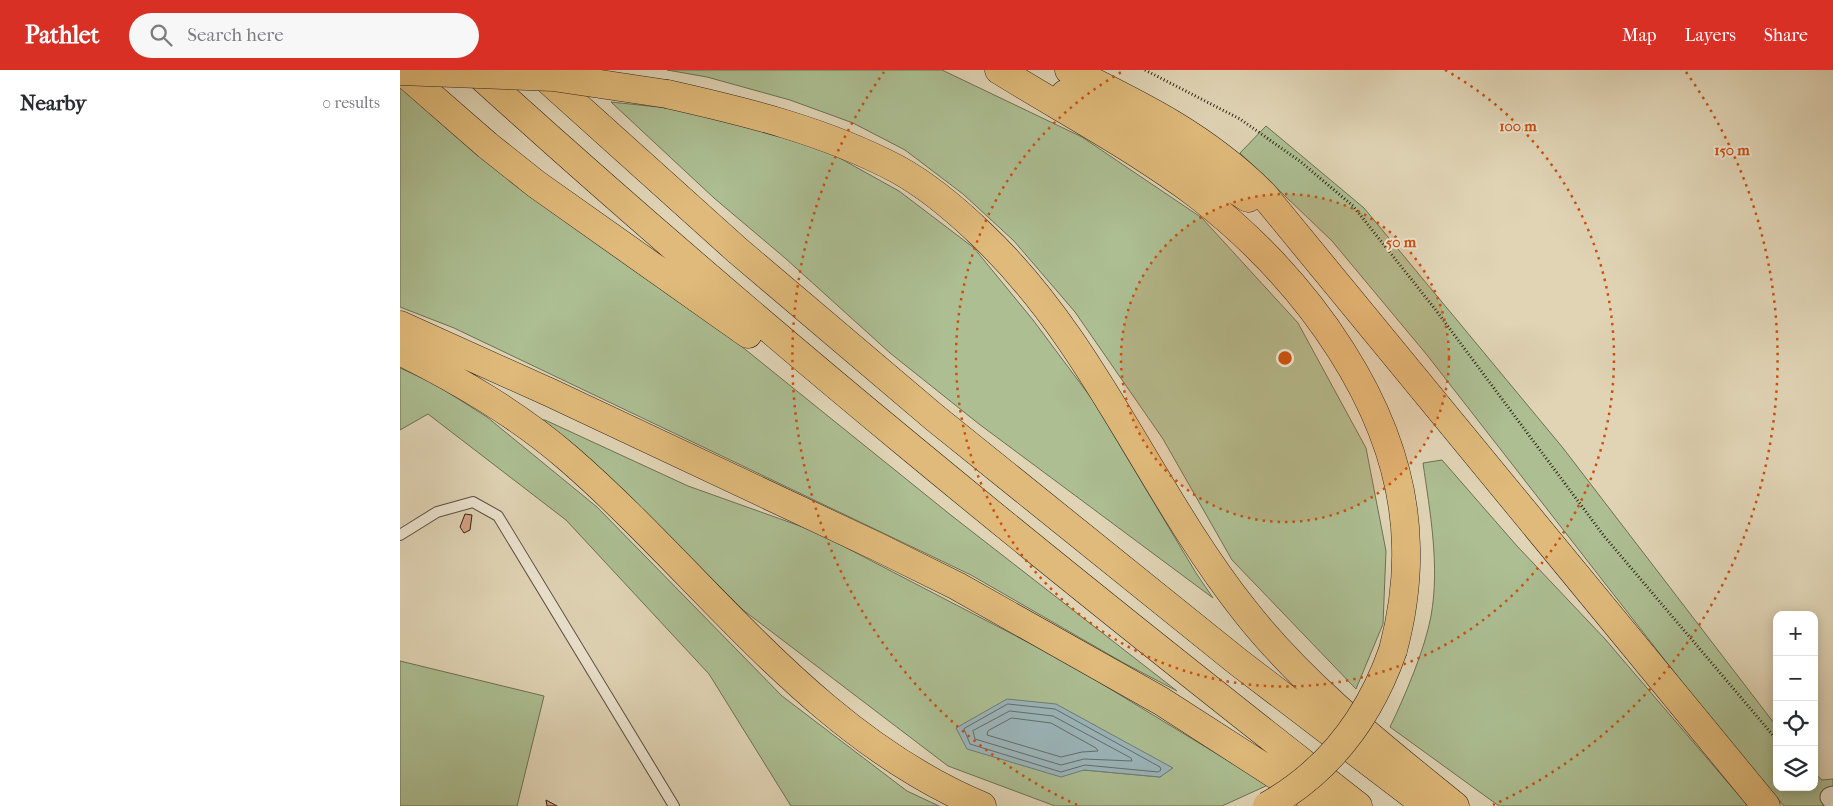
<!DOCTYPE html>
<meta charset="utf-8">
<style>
:root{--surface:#fff;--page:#f7f7f7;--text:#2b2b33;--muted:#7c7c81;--line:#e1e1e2;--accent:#d93025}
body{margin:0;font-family:"IM FELL French Canon",serif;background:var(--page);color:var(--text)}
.controls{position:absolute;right:15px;bottom:15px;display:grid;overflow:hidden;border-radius:10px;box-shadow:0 2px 12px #0003}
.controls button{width:45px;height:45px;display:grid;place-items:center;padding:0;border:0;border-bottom:1px solid var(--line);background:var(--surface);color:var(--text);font:25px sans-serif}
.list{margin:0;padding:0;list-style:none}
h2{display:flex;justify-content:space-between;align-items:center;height:65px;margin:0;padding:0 20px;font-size:21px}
h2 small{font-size:16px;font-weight:400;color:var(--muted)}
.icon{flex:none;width:28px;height:28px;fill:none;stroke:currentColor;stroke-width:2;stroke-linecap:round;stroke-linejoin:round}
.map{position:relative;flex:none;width:1433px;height:736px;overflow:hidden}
header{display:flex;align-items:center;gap:30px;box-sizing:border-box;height:70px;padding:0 25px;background:var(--accent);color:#fff}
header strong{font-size:24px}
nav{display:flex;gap:28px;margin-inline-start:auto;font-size:18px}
.search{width:350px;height:45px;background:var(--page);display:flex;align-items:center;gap:12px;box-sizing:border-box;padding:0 18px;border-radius:28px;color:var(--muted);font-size:19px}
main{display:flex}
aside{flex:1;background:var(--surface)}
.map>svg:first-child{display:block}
.green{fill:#acbe92;stroke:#6e7056;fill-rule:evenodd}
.water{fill:#9ab5ba;stroke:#6f7b7a}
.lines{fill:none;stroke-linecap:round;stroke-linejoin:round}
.shore{stroke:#646c6a;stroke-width:1}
.building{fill:#d6a385;stroke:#2f2319}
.lane-casing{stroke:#5b4f40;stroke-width:12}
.street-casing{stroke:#5b4f40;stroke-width:21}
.highway-casing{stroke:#2f2319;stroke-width:29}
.path{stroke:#2f2319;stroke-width:3;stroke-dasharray:1 2.5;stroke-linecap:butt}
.lane{stroke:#ebe3cf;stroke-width:10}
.street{stroke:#ebe3cf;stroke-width:19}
.highway{stroke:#e0ba7a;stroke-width:28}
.highway-bridge-casing{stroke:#2f2319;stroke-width:29;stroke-linecap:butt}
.highway-bridge{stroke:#e0ba7a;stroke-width:28}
.ring{fill:none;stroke:#cc510e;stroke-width:2.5;stroke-dasharray:2.5 5}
.centre{fill:#cc510e;stroke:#ebe3cf;stroke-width:2.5}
.ring-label{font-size:15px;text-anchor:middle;font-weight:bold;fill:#cc510e;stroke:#ebe3cf;stroke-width:4;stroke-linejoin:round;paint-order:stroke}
</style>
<header>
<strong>Pathlet</strong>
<div class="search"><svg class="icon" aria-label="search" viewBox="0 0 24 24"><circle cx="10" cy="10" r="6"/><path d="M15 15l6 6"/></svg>Search here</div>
<nav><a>Map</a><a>Layers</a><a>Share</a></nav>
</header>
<main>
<aside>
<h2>Nearby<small>0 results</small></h2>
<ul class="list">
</ul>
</aside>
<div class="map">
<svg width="1433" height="736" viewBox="0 0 1433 736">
<rect width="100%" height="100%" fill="#e0d4b5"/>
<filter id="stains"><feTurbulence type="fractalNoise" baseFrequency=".004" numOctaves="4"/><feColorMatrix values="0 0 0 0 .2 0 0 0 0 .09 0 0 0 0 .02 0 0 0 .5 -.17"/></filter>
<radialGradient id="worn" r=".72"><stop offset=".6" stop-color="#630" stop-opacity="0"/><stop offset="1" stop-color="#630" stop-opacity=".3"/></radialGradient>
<path class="green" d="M267,0H542L682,67L802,148L898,253L966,378L986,481L983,554L956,619L832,490L763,369L675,242L614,171L563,124L505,80L453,53L390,30L307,7Z
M0,18H4L310,251L552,446L777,621L722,592L571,505L54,258L0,237Z
M211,32L306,42L427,81L499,121L574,178L633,250L692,329L796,503L813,528L579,354L490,283L385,188L314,128Z
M866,56L964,138L1163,378L1377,657V717H1414V703L1422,710L1433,709V736H1384L1299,634L1027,285L932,171L840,83Z
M0,298L33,313L87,347L197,437L382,626L507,721L539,736H391L309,604L166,450L28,344L0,360Z
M139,350H145L288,416L414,461L666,592L868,715L822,736H655L548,696L343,540L208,406L176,377ZM772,698L760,707L684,700Z
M1042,390L1117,476L1205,569L1348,736H1099L990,657C1005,626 1025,579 1031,546C1040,496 1030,442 1023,393Z
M0,591L144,626L117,736H0Z"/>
<path class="water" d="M607,629L656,634L773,698L760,707L684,700L661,707L567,679L556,658Z"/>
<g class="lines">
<path class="shore" d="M608,634L655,639L760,697L761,700L758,702L685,695L661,702L570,674L564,659Z
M610,641L653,646L731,688L732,691L684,689L661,695L575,669L573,661Z
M612,648L651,653L696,678L698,681L682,682L661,687L587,665L588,661Z"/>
</g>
<path class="building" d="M65,444L72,445L70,460L64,463L60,457Z
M146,730L157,736H147Z"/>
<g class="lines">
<g class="lane-casing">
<path id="lane" d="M0,465L37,442L73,432L98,446L274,736"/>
</g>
<g class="street-casing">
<path id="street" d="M1433,726L1430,727L1433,731"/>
</g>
<g class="highway-casing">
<path id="highway" d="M1,0L87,75L136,114L348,264
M74,0C358,258 656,500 958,736
M137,0L337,180L535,348L838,592L1027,736
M599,0C665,41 737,79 799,126C904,208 1004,339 1006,477C1007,512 1002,546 993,580
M669,0C741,35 806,67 863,124L1366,736
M267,24C347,42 425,61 497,99C528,116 555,139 580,163C694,270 749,420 845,541C905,617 981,676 1055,736
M665,24C730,52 789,89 848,128
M0,255L151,323L478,477L557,516L761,631L924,736
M0,281C60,311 117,344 168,388C304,506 412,665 582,736"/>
</g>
<path class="path" d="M745,0L840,49L901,92L953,136L1035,239L1204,466L1377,670"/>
<use href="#lane" class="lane"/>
<use href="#street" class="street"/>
<use href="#highway" class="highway"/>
<g class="highway-bridge-casing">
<path id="highway-bridge" d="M0,1L153,7L267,24
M867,736C929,701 970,646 993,580"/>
</g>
<use href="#highway-bridge" class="highway-bridge"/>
</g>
<circle cx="885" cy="288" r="164" fill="#cc510e" fill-opacity=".12"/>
<g class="ring">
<circle cx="885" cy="288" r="164"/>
<path d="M1045 0A329 329 0 1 1 725 0"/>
<path d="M677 735A493 493 0 0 1 484 2M1286 2A493 493 0 0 1 1093 735"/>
</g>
<circle cx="885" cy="288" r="8" class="centre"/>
<g class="ring-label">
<text x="1118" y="61">100 m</text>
<text x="1332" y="85">150 m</text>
<text x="1001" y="177">50 m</text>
</g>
<rect width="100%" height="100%" filter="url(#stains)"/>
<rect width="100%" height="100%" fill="url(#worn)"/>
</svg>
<div class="controls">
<button>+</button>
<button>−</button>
<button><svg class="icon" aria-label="locate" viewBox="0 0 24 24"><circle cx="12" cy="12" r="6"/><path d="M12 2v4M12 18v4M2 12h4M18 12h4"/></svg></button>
<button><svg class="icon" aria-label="layers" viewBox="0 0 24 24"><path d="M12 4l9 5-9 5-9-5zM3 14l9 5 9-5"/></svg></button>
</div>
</div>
</main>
